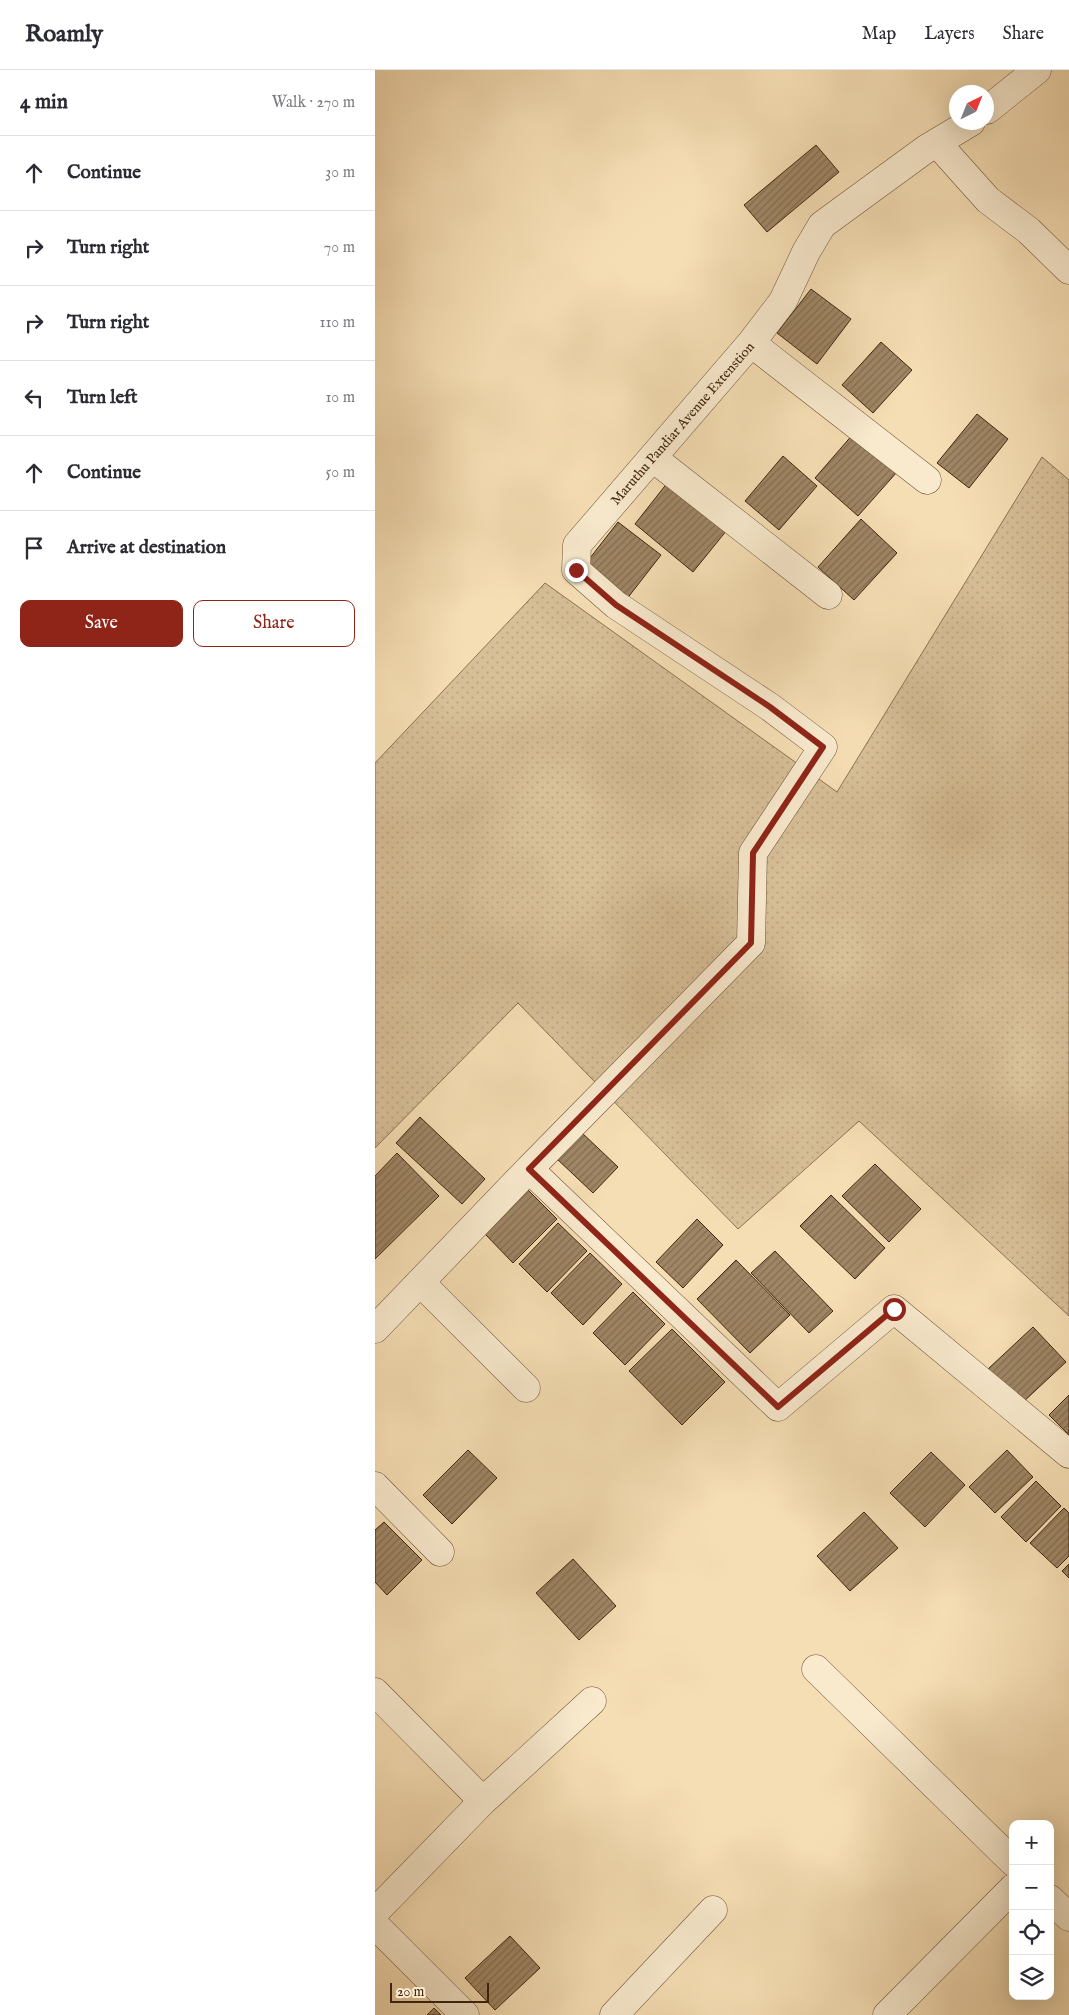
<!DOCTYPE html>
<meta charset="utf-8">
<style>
:root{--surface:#fff;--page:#f7f7f7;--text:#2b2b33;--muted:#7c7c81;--line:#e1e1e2;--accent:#8f2418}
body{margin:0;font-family:"IM FELL English",serif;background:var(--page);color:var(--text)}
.controls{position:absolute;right:15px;bottom:15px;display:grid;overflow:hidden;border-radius:10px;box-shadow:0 5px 20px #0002}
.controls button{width:45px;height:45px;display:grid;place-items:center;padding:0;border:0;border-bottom:1px solid var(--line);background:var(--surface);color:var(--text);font:25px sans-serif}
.compass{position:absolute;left:574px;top:15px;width:45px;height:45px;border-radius:50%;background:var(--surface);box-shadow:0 5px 20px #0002;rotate:43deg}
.scale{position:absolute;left:15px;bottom:12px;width:99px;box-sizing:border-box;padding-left:5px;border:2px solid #41260f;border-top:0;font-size:14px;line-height:18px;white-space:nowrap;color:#41260f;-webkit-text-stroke:4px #f9eace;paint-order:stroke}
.stop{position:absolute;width:15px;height:15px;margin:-11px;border:4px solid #8f2418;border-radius:50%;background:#fff}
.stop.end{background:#8f2418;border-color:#fff;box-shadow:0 1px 5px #0008}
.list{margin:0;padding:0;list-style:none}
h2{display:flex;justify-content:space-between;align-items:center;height:65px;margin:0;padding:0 20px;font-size:21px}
h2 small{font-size:16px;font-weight:400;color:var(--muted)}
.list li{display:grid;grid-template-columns:32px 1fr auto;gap:15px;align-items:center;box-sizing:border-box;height:75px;padding:0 20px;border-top:1px solid var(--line)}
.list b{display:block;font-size:19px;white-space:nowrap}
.list em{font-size:16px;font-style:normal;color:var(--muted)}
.actions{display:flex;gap:10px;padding:15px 20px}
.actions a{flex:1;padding:11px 0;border:1px solid var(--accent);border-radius:10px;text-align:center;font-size:18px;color:var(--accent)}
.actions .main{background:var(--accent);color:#fff}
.icon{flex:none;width:28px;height:28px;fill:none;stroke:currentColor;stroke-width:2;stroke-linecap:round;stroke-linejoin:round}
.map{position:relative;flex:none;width:694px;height:1945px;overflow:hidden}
header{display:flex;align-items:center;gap:30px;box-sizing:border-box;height:70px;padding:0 25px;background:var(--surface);border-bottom:1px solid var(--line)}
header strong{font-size:24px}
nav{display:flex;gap:28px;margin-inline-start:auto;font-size:18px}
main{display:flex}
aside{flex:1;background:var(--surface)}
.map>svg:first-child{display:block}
.grass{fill:url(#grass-dots);stroke:#8c7254}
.building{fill:url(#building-hatch);stroke:#41260f}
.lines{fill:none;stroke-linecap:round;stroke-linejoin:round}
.street-casing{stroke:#6e5438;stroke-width:29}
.street{stroke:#f9eace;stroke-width:28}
.route{stroke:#8f2418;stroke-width:6}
.labels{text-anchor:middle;stroke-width:4;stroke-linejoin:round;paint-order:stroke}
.street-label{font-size:14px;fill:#41260f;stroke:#f9eace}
</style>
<header>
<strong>Roamly</strong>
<nav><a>Map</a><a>Layers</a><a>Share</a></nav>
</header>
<main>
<aside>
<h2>4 min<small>Walk · 270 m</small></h2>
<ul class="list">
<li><svg class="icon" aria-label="ahead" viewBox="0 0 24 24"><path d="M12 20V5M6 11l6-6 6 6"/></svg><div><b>Continue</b></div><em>30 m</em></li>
<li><svg class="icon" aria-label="right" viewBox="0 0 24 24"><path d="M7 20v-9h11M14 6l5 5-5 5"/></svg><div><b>Turn right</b></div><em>70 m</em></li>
<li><svg class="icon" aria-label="right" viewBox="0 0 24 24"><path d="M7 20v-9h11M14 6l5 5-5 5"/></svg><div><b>Turn right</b></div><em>110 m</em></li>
<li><svg class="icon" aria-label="left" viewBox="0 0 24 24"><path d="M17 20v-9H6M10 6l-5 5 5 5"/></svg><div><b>Turn left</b></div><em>10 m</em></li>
<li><svg class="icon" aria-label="ahead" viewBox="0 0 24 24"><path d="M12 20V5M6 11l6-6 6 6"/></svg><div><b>Continue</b></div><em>50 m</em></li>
<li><svg class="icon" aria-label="arrive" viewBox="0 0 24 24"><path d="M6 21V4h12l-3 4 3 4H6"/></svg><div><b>Arrive at destination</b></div></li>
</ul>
<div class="actions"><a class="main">Save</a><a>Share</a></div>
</aside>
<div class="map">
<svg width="694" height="1945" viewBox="0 0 694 1945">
<defs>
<pattern id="grass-dots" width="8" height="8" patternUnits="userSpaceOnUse" patternTransform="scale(1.25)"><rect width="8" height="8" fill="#d7bf98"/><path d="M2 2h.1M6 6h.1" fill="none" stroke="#baa482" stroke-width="1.8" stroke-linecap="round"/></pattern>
<pattern id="building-hatch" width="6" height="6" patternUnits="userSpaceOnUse" patternTransform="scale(1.25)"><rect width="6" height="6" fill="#9f8665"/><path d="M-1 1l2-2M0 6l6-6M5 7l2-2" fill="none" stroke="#836d52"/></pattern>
</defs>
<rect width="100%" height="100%" fill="#f6deb4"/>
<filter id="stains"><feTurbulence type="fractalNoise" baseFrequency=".004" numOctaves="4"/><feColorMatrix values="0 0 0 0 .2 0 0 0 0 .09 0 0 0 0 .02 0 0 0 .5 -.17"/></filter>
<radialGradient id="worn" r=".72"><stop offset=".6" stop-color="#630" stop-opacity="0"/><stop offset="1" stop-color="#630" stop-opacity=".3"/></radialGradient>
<path class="grass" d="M667,387L694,410V1246L484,1051L363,1159L143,933L0,1078V693L170,513L462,722Z"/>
<path class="building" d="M441,75L464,102L392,162L369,135Z
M436,219L476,249L442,294L402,263Z
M506,272L537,300L498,343L467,315Z
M602,344L633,369L594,418L562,393Z
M479,363L522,402L483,446L440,408Z
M408,386L442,416L404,460L370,431Z
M293,412L352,460L318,502L260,454Z
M486,449L522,483L479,530L443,497Z
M243,452L286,485L251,530L208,497Z
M45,1047L110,1109L87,1134L21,1073Z
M205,1061L243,1097L218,1123L181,1088Z
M22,1083L64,1126L0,1189V1106Z
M500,1094L546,1139L514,1172L467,1126Z
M153,1120L182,1149L138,1193L110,1164Z
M456,1125L510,1178L480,1209L425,1156Z
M322,1149L348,1175L308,1218L281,1192Z
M183,1153L212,1181L172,1222L144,1194Z
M400,1181L458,1241L434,1263L376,1203Z
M215,1183L247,1214L208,1255L176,1223Z
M361,1190L415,1245L375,1283L322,1229Z
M258,1222L290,1254L250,1295L218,1263Z
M658,1257L691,1292L646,1334L613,1299Z
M297,1259L350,1312L307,1355L254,1301Z
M694,1325V1365L674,1345Z
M93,1380L122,1408L77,1454L48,1425Z
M632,1380L658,1407L620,1443L594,1417Z
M556,1382L590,1415L550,1457L515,1423Z
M661,1411L686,1436L651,1472L626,1447Z
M689,1438L694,1443V1486L682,1498L655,1473Z
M489,1442L523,1478L475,1521L442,1486Z
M9,1452L47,1490L12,1525L0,1512V1460Z
M198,1489L241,1536L204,1570L161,1523Z
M694,1494V1508L687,1501Z
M135,1866L165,1898L120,1940L90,1908Z
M59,1938L66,1945H52Z"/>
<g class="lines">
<g class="street-casing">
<path id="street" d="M612,40L662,0
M562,73L613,130L654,161L694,200
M376,273L552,410
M278,388L453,525
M154,1099L376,873L378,783L448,677L395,637L241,535L201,500L202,475L376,273L408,231L431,182L447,155L551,79L596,52
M45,1212L151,1318
M0,1259L154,1099L403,1337L519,1239L694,1384
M0,1416L65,1482
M441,1599L638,1792
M0,1622L108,1731L217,1631
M675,1829L694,1847
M0,1842L108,1731
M0,1855L90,1945
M239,1945L338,1840
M512,1945L638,1818"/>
</g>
<use href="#street" class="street"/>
</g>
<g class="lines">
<path class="route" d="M201,500L241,535L395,637L448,677L378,783L376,873L154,1099L403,1337L519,1239"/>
</g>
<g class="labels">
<g class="street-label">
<text transform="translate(307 353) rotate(-49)" y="5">Maruthu Pandiar Avenue Extenstion</text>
</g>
</g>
<rect width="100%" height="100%" filter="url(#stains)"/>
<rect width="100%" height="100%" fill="url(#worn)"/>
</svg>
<div class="controls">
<button>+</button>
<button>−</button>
<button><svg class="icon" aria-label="locate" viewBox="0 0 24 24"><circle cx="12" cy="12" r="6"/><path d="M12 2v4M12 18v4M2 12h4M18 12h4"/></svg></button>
<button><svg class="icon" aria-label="layers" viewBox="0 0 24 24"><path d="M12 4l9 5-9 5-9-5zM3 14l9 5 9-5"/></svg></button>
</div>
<svg class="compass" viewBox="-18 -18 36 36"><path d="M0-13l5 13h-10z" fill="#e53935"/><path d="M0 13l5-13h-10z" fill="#7c7c81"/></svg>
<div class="scale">20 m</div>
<div class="stop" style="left:519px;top:1239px"></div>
<div class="stop end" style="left:201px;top:500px"></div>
</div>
</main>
